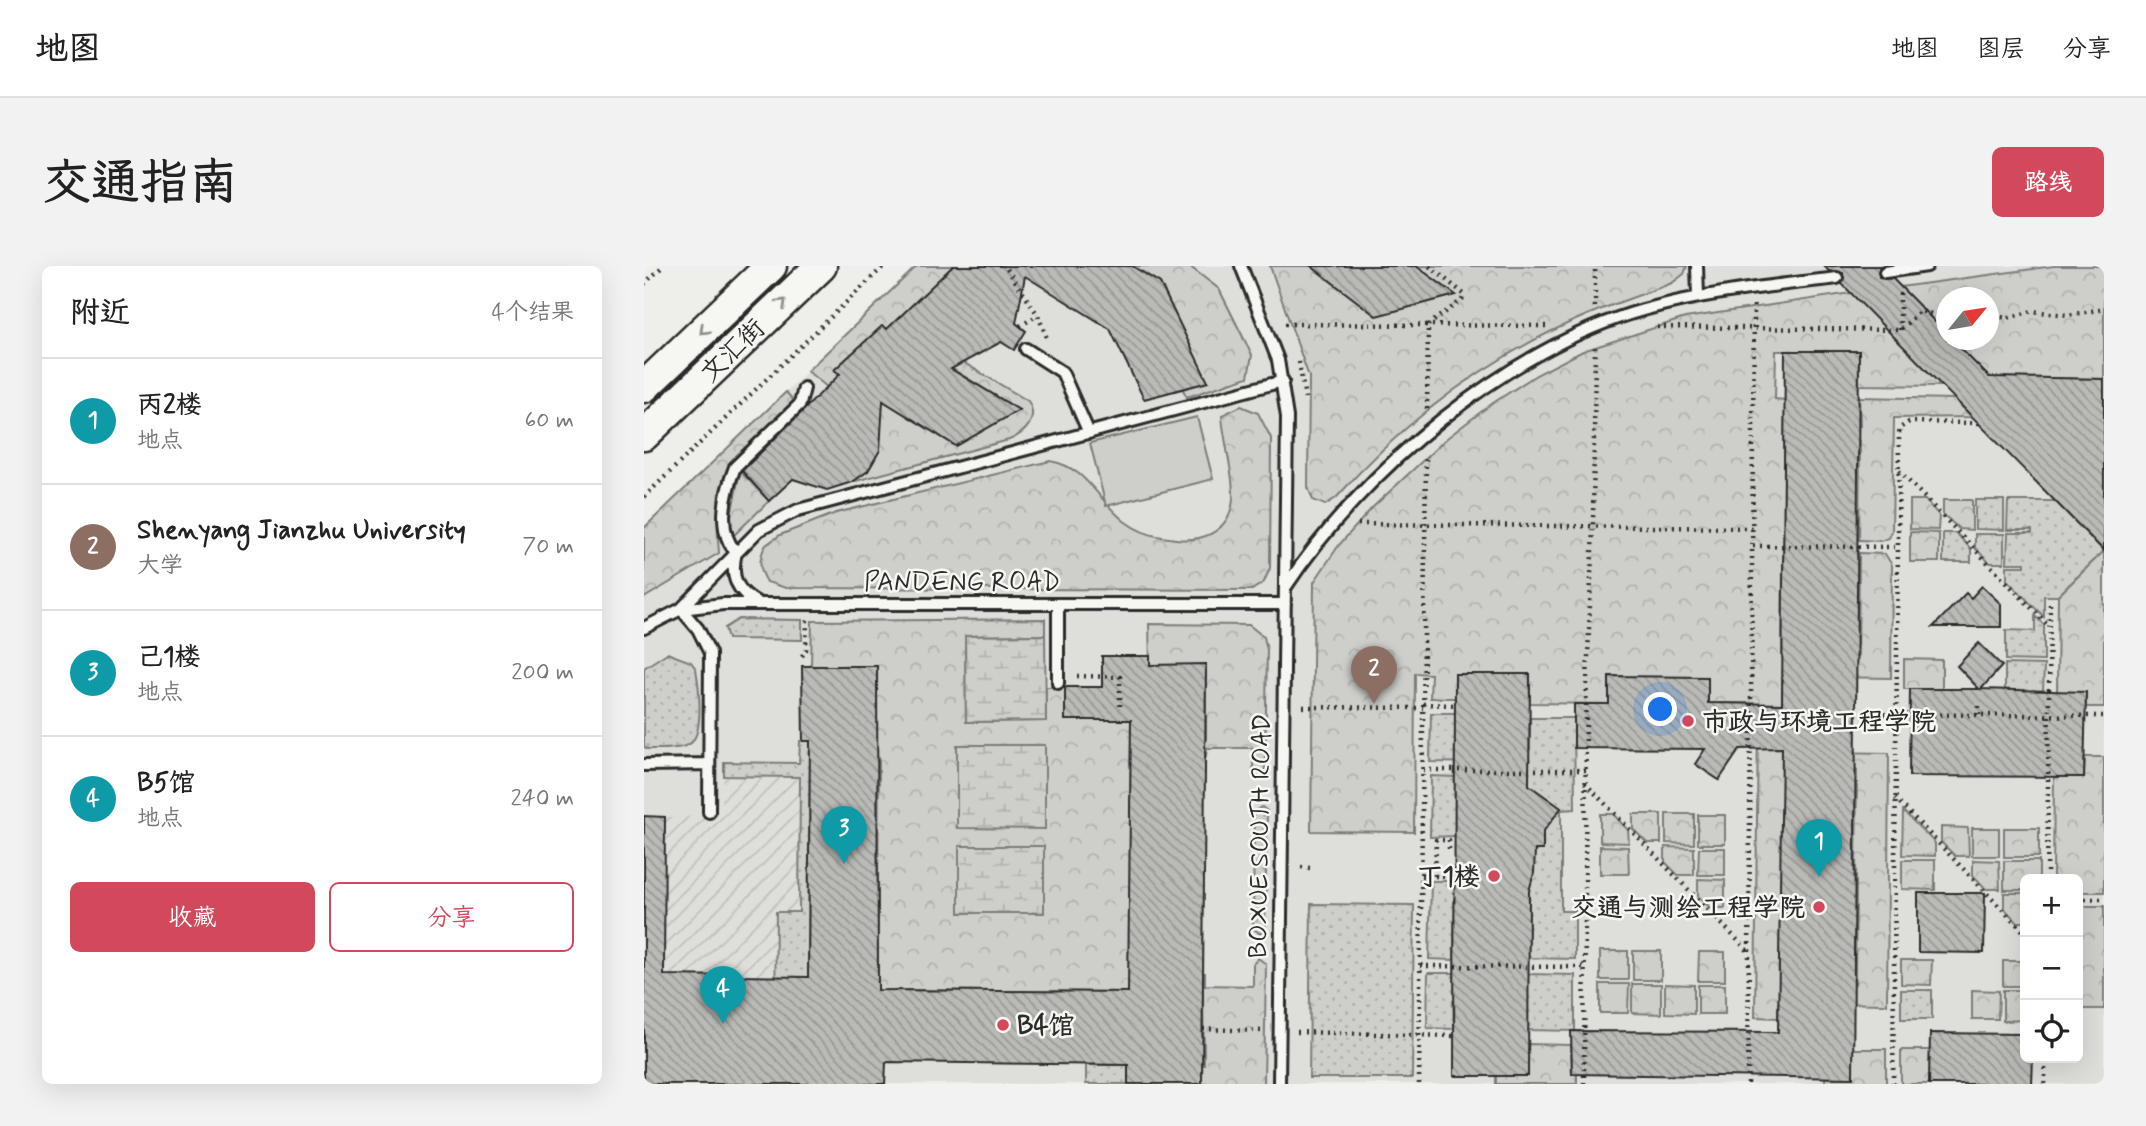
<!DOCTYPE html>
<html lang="zh">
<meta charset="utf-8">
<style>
:root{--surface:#fff;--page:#f2f2f2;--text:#222;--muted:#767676;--line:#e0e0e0;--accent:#d1495b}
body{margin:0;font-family:Mynerve,"LXGW WenKai TC",sans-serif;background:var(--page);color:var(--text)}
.controls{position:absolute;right:21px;bottom:21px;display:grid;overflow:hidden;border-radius:10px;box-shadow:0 7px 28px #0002}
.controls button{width:63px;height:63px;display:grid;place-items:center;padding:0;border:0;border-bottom:2px solid var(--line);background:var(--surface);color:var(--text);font:35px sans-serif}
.compass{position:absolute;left:1292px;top:21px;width:63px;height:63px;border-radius:50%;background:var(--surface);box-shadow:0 7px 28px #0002;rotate:60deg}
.you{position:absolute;left:1017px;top:444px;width:24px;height:24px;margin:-18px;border:5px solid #fff;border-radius:50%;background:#1a73e8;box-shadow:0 0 0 10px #1a73e833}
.badge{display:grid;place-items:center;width:46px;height:46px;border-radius:50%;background:var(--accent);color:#fff;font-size:23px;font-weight:700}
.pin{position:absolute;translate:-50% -58px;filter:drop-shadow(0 2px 4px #0008)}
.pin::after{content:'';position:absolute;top:37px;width:24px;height:21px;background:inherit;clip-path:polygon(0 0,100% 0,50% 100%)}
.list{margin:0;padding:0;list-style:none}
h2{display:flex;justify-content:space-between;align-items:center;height:91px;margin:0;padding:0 28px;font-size:30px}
h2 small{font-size:23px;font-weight:400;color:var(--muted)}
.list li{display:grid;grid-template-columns:46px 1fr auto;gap:21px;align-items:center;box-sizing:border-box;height:126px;padding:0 28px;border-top:2px solid var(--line)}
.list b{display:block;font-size:26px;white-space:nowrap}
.list p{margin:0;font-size:23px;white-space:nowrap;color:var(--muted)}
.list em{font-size:23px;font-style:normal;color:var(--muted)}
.actions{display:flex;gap:14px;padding:21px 28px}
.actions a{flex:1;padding:16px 0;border:2px solid var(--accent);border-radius:10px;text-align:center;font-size:24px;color:var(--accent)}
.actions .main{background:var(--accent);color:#fff}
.icon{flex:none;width:38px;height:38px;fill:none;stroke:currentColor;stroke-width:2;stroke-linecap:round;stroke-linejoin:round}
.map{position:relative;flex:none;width:1460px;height:818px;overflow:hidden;border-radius:10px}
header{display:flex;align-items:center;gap:42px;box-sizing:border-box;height:98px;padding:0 35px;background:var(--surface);border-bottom:2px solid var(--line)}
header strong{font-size:33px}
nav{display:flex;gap:38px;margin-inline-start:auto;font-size:24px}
.intro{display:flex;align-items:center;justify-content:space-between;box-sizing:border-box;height:168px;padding:0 42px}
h1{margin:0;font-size:49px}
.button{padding:18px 32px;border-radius:10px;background:var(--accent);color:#fff;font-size:24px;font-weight:700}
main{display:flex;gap:42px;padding:0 42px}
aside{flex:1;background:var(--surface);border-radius:10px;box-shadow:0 7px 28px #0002}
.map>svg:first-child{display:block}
.built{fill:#dededb;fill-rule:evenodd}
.industrial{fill:url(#industrial-furrows)}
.grass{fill:url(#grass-dots);stroke:#7c7c7a;stroke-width:2}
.forest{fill:url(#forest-crowns);stroke:#7c7c7a;stroke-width:2}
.wetland{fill:url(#wetland-marsh);stroke:#7c7c7a;stroke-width:2}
.garden{fill:#cececa;stroke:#7c7c7a;stroke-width:2}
.building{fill:url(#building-back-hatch);stroke:#2b2b2b;stroke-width:2}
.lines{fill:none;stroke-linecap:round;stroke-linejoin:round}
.lane-casing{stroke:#2b2b2b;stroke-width:16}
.secondary-casing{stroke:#2b2b2b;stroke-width:35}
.path{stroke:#2b2b2b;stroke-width:4.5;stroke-dasharray:2 5;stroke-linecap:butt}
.lane{stroke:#f6f6f2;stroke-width:10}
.secondary{stroke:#f6f6f2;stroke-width:30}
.oneway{stroke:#90908e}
.poi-dot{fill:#d1495b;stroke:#f6f6f2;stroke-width:2.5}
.labels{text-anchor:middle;stroke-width:5;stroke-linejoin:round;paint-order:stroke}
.street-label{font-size:26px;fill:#2b2b2b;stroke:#f6f6f2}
.poi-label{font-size:26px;font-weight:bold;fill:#2b2b2b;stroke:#f6f6f2;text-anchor:start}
</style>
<header>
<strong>地图</strong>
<nav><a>地图</a><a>图层</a><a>分享</a></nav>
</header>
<div class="intro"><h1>交通指南</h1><a class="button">路线</a></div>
<main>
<aside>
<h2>附近<small>4个结果</small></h2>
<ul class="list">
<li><span class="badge" style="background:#0f9aa8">1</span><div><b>丙2楼</b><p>地点</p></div><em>60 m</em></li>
<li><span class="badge" style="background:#8d6e63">2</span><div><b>Shenyang Jianzhu University</b><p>大学</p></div><em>70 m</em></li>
<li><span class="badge" style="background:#0f9aa8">3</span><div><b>己1楼</b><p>地点</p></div><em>200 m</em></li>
<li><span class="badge" style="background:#0f9aa8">4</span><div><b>B5馆</b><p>地点</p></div><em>240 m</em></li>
</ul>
<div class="actions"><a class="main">收藏</a><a>分享</a></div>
</aside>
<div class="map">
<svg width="1460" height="818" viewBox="0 0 1460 818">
<defs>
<pattern id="industrial-furrows" width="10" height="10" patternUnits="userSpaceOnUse" patternTransform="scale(1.75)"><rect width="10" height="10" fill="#dededb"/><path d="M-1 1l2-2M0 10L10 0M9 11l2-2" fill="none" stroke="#bfbfbc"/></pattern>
<pattern id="grass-dots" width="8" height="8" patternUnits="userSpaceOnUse" patternTransform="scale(1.75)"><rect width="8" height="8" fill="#cececa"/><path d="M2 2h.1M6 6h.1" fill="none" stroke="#b1b1ae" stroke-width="1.8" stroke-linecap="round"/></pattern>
<pattern id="forest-crowns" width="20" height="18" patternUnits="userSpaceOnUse" patternTransform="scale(1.75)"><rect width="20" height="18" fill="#cececa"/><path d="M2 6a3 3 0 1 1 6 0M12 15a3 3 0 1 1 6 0" fill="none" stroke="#b1b1ae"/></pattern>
<pattern id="wetland-marsh" width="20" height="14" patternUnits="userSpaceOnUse" patternTransform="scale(1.75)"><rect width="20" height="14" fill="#cececa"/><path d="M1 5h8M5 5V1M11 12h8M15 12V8" fill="none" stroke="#b1b1ae"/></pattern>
<pattern id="building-back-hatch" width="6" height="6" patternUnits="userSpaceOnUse" patternTransform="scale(1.75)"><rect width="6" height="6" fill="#babab7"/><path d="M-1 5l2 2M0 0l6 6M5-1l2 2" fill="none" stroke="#979795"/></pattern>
</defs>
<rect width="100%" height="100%" fill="#eeeeea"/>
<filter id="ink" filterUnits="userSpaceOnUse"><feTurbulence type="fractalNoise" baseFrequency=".0143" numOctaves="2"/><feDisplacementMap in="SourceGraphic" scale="14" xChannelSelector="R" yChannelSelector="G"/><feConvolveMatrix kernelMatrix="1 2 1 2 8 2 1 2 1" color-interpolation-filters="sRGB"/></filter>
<g filter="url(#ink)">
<path class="built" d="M273,0H1460V818H0V262ZM1302,32H1344V74H1302ZM1381,613H1434V792H1381Z"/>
<path class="industrial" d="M80,510L156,511L155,647H132L131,711L20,709L21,551L77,550Z"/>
<path class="grass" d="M1331,234H1360V264L1331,263Z
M1364,235H1411L1460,285L1414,330H1400V351L1363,314V300H1381V297H1363L1364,267H1388V264H1363Z
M1299,267H1312L1327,283V296H1299Z
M1331,268H1360V297H1346L1331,282Z
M1391,350L1400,359V395L1362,394V364L1391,365Z
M95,353L158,354V374L84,373L81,362Z
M23,387L47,396L52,403C55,420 61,471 44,479C33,484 16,483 4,483L0,481V402Z
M1361,398L1400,399L1399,426L1361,425Z
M787,447H811L842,497L786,496Z
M886,452H930L931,543L917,544V645H931V693L884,692L885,625L890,601L885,584H899V566L917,542L885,562V498L858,497L859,483H886Z
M156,475H189L166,491L164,703L188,704L131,752L132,646H155L156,511L80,510V496L155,497Z
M787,510L811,511V570L786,571Z
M618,541L623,545L621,663L616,668L609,662L610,545Z
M787,615H811L810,694L785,693Z
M667,638L770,639L768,812H665Z
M784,707H810L811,717L838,735H809L810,763L783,762Z
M884,708L931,709V765L884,764Z
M1257,724H1288V753H1257Z
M485,769L484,818H442V799H474Z"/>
<path class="forest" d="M273,0H309L183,121L163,105Z
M488,0H545L575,23L608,89L604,111L543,131L538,122L563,115L516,17Z
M626,0H667L732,50L811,29L772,0H1043L1040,8L1028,17C1000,28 971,37 943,49C846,90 762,153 692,232L681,239L669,234L664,221L665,111Z
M1410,0H1460V113L1345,111L1308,74H1344V32H1302V68L1256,21Z
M1207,27L1298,120L1215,119V85H1132L1131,133L1141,134L1138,391L1169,411H1138V438L1064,437V411H965V438L886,437V408H812L811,432H786L787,408L771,407L770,566L667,565L670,316L695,279L728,242L803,172L846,139L892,109L939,85L1041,52Z
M263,75L287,77L384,135C395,153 382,167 365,174L208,216C243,196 238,166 233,131L312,180L375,144Z
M142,126L150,135L87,196C74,224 72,257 75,287L0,332V262Z
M1215,131L1310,133L1328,151L1250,152L1248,265L1245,272L1236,275L1215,274L1216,175H1185V160H1216Z
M597,140L614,147L627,172L626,302L620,316L608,324L142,322L123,316C115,303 114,292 122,279L136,269L192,247L406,195C456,203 458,262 518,271C531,273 543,275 555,272C572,268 584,257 588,240C593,220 579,173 578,149Z
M96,205L125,235L88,271L85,260Z
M1266,234H1281L1295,249L1294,264L1266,263Z
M1299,234H1328V264L1315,263L1299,248Z
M1266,266L1295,267V296H1266Z
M1460,285V441H1442V426H1413L1414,330Z
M1215,287L1241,288L1248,299L1247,412L1184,411V392L1214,393Z
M401,353V369L321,370L322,456L402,455V421H421V454H487L485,753L474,726L243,724L233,752L235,492L205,491V475H233V400H167L168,355Z
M505,358L605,359L620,371L623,384L621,503L616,509L609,503V482H563L562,490H532V474L562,473V399H506Z
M1260,393L1298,394V423H1260Z
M1114,453L1138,454V486H1169L1165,737H1134V752L1111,751Z
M1186,486L1245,487L1243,738L1182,737L1183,719L1211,718L1213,504L1186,503Z
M1441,491H1460V626H1434V613H1409L1410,511H1440Z
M1259,545L1291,577V590L1258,589Z
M956,548H969L984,564L985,577L956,576Z
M989,548H1017V577H1003L989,563Z
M1022,548H1050V578L1022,577Z
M1054,549H1081V578H1054Z
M1297,561L1324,562L1325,590H1311L1297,576Z
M1328,562H1355V590H1328Z
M1360,562H1395V591H1360Z
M956,580L984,581L985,608H956Z
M1021,581L1050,582V609H1034L1021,596Z
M1055,582H1081V609H1054Z
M1258,594H1291V624L1258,623Z
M1329,594L1355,595L1356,623H1342L1329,609Z
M1360,595H1395V613H1381V624H1360Z
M1054,613L1081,614V642H1066L1054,630Z
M1360,627H1381V656H1373L1360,642Z
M1434,640H1460V743H1434Z
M956,685H984V714H956Z
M989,685H1017V714H989Z
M1055,686H1081V715H1054Z
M614,692L622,698L620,818H558L530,800L560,799L559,724H529L530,706L561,707V719L609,720V698Z
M1257,694H1288L1287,719L1257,718Z
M1359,695H1381V720H1359Z
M956,718H985L984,747H956Z
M988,718H1017V748L988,747Z
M1021,718L1050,719V748L1021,747Z
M1054,719H1081V748H1054Z
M1328,724L1355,725L1354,753H1328Z
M1359,724H1381V754L1359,755Z
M884,778L927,779L928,808H933V818H852V810H884Z
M1209,783H1242V818H1181V812H1209Z
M1257,784H1286L1285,818H1257Z"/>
<path class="wetland" d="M401,369L402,455L322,456L321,370Z
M313,479H401V563L313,562Z
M315,580H400V647H315Z"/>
<path class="garden" d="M553,151L569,213L462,240L446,177Z"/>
<path class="building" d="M309,0H488L516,17L564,116L500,133L466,63L381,10L372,57L382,65L370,84L357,76L307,103L375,144L312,180L239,135L236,184L224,205L208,216L183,224L149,213L125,235L98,205L196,108L190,104L238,60L243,63Z
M667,0H772L812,29L732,50Z
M1180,0H1236L1235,11L1249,13L1303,68V74H1308L1345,111L1460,113V285L1198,18L1199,7L1185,5Z
M1141,85H1215L1209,812L928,808L927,765L1134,766L1138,482L1096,483L1075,514L1051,498L1061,483L930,482V438H965V410L1064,411V437L1138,438Z
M1338,320L1357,338V361H1289L1322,327L1327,332Z
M1335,377L1358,400L1337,423L1442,426L1440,511L1265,510L1266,423H1335L1313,400Z
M458,390H506V399L562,398L558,818H484V799L242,796L241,818H0V550L21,551L20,709L164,711L166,475H159L158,400H233L234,724L484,726L487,454H421V421H458Z
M811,408H886L885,519L917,542L899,566V584H891L890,607L885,625L884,810H810Z
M1274,627H1341L1340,687L1274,686Z
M1286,767L1381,768V792H1389L1388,818H1285Z"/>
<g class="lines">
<g class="lane-casing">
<path id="lane" d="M597,0L634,94L643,151L635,818
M1053,0L1054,30
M1241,6L1283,0
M382,83L418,106L445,167
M641,322C718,205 863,82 999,44C1063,26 1128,20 1193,12
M114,337C92,325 86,311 92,286C72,265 81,226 91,201L156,138L160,122
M414,338V417
M0,362L37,343L79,338H641
M0,499L65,498
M65,546L66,387L54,363L37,343L115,264L154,244L639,115"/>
</g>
<g class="secondary-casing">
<path id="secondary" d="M0,121L127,0
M0,169L177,0"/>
</g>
<path class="path" d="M363,3L394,49L404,75
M0,18L19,0
M951,41V0
M1344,49L1364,52L1388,45L1423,49L1460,43
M641,58L906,60
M376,60L394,49
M1013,61L1256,64L1276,45L1293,49L1302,48
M1256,64V22
M655,96L661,132
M783,143L784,59L818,34L820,28L785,0
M1255,205L1405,360
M0,231L240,0
M714,258L1109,262
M1109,280L1254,281
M158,390L162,384L163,354
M433,410L476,411V444
M779,438L812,439
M659,441L779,442
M1212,448L1460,450
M1335,449V439
M779,504H942
M941,517L1105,686
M1251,532L1381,667
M657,601L667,602
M777,610H806L805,598
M791,610L792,574H805V585
M1403,613L1406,334
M1434,633H1460
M776,700L940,701
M559,763L620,765
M653,766L810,770
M775,818L782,190
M940,818L942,443L949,260L951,81
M1104,818L1110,39
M1249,818L1255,168L1256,162L1265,156L1335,157
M1401,818V792"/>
<use href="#lane" class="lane"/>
<use href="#secondary" class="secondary"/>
</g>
<defs><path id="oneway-chevron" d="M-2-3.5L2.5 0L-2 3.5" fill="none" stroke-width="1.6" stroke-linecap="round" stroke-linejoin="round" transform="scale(1.75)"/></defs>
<g class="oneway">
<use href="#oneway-chevron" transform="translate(138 37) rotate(-44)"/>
<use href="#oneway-chevron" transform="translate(60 64) rotate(136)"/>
</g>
</g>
<g class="poi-dot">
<circle cx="1044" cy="455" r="7"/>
<circle cx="850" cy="610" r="7"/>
<circle cx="1175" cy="641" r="7"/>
<circle cx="359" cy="759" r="7"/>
</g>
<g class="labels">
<g class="street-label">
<text transform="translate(88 84) rotate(-44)" y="9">文汇街</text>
<text x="318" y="324">PANDENG ROAD</text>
<text transform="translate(615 570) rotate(-89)" y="9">BOXUE SOUTH ROAD</text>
</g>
<g class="poi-label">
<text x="1058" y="464">市政与环境工程学院</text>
<text x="836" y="619" text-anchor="end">丁1楼</text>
<text x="1161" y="650" text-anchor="end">交通与测绘工程学院</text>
<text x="373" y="768">B4馆</text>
</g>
</g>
</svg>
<div class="controls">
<button>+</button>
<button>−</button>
<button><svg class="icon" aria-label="locate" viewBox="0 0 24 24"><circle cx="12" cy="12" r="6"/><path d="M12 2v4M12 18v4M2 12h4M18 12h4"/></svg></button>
</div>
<svg class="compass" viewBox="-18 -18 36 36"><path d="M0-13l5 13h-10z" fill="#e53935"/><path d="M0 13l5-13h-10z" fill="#767676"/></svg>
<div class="you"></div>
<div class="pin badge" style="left:1175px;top:611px;background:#0f9aa8">1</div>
<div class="pin badge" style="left:730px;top:438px;background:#8d6e63">2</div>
<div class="pin badge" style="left:200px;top:598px;background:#0f9aa8">3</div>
<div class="pin badge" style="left:79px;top:758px;background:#0f9aa8">4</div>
</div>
</main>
